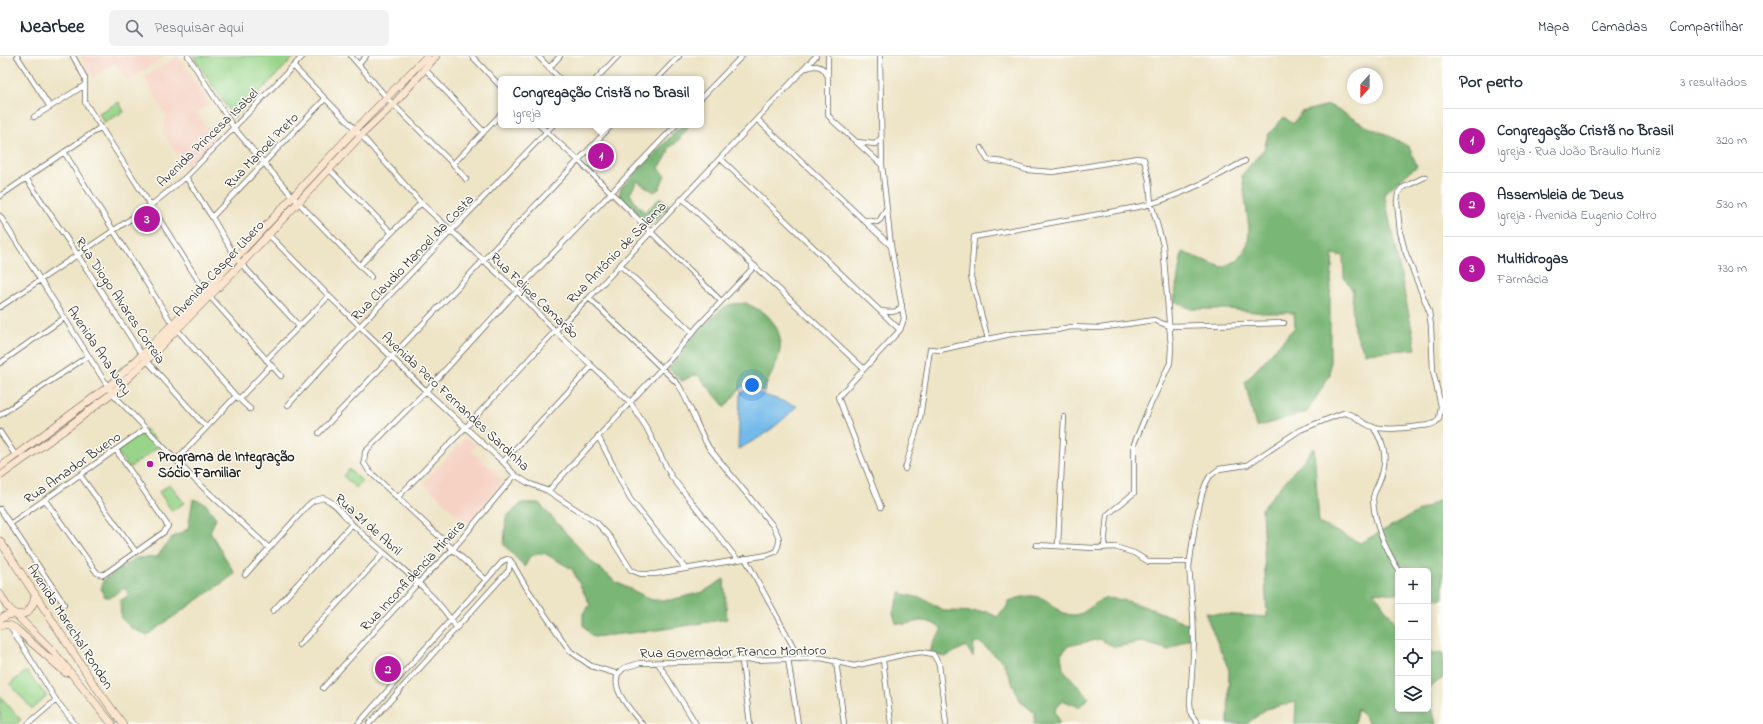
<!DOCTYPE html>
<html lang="pt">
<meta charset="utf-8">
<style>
:root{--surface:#fff;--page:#f2f2f3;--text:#1f2937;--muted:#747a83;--line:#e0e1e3;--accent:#b5179e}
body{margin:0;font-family:"Indie Flower",sans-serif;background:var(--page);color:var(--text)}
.controls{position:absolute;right:12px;bottom:12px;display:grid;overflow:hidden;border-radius:6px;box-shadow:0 2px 6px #0003}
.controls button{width:36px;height:36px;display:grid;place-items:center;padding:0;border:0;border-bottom:1px solid var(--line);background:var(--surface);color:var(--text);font:20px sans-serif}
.compass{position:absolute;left:1347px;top:12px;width:36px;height:36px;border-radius:50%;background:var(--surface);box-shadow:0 2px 6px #0003;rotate:201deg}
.you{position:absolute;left:752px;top:329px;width:14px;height:14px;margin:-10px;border:3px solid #fff;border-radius:50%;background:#1a73e8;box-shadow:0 0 0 6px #1a73e833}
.badge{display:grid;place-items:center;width:26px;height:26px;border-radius:50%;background:var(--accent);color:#fff;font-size:13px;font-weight:700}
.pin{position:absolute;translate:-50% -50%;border:2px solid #fff;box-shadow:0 1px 4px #0006}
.popup{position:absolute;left:498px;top:20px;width:206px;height:52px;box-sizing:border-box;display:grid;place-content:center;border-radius:6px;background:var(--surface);filter:drop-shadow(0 1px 3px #0005);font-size:13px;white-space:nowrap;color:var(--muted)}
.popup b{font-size:15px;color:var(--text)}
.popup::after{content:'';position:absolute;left:50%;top:100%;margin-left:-8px;border:8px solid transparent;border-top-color:var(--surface)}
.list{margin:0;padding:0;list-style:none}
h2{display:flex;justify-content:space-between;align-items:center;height:52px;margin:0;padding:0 16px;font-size:17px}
h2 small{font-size:13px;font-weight:400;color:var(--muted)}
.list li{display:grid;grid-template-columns:26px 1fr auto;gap:12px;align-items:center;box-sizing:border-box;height:64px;padding:0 16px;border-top:1px solid var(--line)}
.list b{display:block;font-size:15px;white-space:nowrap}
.list p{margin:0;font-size:13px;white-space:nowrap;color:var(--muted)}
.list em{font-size:13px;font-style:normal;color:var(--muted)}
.icon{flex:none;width:22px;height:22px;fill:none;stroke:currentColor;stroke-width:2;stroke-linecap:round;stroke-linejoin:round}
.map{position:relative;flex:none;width:1443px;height:668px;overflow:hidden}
header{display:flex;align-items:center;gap:24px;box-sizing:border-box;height:56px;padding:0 20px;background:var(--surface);border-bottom:1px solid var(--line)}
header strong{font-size:19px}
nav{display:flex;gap:22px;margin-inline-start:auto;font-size:14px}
.search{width:280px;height:36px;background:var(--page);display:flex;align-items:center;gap:10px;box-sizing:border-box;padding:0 14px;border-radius:6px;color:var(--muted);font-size:15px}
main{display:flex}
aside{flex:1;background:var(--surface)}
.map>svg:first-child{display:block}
.built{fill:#f6d2c4}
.green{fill:#98d58a;stroke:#5a7853}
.forest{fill:#7ab676;stroke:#4b6949}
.water{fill:#73baea;stroke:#486b83}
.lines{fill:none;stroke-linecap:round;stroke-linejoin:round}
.street-casing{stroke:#666258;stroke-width:6}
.secondary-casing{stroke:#666258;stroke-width:8}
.street{stroke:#fff;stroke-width:4.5}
.secondary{stroke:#fbe5cf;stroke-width:7}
.poi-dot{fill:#b5179e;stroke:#fdfcf7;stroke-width:1.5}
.labels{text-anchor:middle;stroke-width:3;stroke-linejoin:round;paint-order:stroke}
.street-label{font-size:14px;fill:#1c1c1c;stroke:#fdfcf7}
.poi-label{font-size:14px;font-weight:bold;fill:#1c1c1c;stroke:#fdfcf7;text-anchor:start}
</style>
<header>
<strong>Nearbee</strong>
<div class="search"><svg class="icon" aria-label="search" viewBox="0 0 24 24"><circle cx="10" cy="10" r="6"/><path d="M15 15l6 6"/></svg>Pesquisar aqui</div>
<nav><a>Mapa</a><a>Camadas</a><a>Compartilhar</a></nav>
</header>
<main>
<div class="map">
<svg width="1443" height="668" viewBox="0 0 1443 668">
<rect width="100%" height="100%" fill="#fdfcf7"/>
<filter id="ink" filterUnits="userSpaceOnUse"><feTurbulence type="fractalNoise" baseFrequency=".025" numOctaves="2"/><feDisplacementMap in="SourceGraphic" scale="8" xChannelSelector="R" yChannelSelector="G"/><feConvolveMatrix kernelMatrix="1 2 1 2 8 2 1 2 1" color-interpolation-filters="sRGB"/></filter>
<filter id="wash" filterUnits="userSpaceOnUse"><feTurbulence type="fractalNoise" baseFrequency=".012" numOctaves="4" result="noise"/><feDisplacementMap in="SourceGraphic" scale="16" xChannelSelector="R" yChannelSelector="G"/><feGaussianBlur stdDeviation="0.9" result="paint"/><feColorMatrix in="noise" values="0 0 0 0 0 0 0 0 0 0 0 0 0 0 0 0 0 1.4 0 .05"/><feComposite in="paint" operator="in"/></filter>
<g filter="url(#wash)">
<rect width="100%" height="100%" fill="#eee4c6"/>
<path class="built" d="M80,0H165L128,25L115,6L93,21Z
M178,0L210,48L197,56L216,85L187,112L165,80L163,76L167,60L144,22Z
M465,382L477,389L471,395L497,417L495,419L503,424L467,468L423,427Z"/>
<path class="green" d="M193,0H295L234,62Z
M119,46L124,56L104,66L99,57Z
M145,373L161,389L129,412L116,394Z
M349,413L362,425L356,432L343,420Z
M170,428L184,447L172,455L159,436Z
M26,615L47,640L32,653L10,628Z
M0,640L21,664L16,668H0Z"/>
<path class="forest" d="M1329,49L1366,70L1388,79L1409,91L1417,110L1384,137L1416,293L1365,297L1354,274L1352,249L1353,235L1344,221L1343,200L1333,198L1330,243V319L1307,356L1256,371L1245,326L1295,271L1294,257H1264L1228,253H1191L1174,245L1182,196L1222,211L1239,204L1248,187L1249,172L1242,119L1264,93L1268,79L1284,61L1293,68L1301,56Z
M682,69H688V72L676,87L669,92C668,101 663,105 659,112L665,119L659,133L654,136L637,125L630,138L637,149L645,156L661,141L670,150L650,170L619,138L621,132Z
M746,247C753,251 763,255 768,260C792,286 776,308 763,335L742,330L725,351L698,319H694L682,325L669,313C679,296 709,262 725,251C730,247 740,248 746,247Z
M1314,392L1319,467L1360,487L1443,442V543L1428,542V515H1398V538L1374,536L1398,571V653H1428V597H1443V622L1428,632L1436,668H1369L1358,652L1354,668H1295L1296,646L1266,653L1247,668H1228L1229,614L1205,557L1267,561L1262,452Z
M193,443L205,447L216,462L210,476L235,518L147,579L131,572L121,562L120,545L129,539L125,531L111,541H105L101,534L103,524L136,502L157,501L171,482L188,473Z
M522,447H539L592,506L616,526L652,544H670L703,536L724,523L727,563L659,574L593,581L583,569V557L590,549L572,513L544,497L530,500L525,511L504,489L506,461Z
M901,535L903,538L925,543L944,555L987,556L997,561L1006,552L1009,545C1017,542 1030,538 1039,541C1051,544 1057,559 1074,559C1086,559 1093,546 1104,543C1121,538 1173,562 1191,569L1192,581L1169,594L1142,586L1114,591L1100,583L1068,590L1061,599L1063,613L1089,642L1079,651L1062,644L1055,655L1060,666L1058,668H1032L1035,666V657L1021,646L1003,606L979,586L974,587L973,601L966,590L945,601L930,598L932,589L942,573C918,556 917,572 896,567L893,557Z"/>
<path class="water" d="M745,334L755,336L797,350C776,371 764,380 738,393L740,338Z"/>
</g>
<g filter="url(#ink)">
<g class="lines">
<g class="street-casing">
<path id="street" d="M17,0L50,51
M73,0L85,22V46L88,51L205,235L281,320
M188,0L234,72L293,141L371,221
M351,0L387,42L453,108L466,123
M472,0L501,31
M538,0L560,23
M828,0V59L833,65L882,109
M880,0L882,109L891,190L904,263L900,274L838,341L881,451
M359,8L366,0
M293,10L361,79L421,147L517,235L555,275L630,346L646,371L671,420L737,503
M424,12L484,76
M549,12L560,0
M807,12C815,8 824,10 827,19
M596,23L618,0
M657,23L679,0
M701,42L742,0
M34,61L85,29
M758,64L891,190
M539,69L578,104L721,245
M857,86L875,88L881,82
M981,92L988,104L1003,106L1027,114L1053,116L1137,102L1144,103L1149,124L1151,147L1163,189L1171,291L1170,307L1148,354L1134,388V437L1107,459L1104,492
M64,96L173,269L236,340L250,353
M721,103L900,274
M453,108L501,58
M330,114L391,176
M186,121L212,161L236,202L299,270
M26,122L77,198L142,299L206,371
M0,140L101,71
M683,143L864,313
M0,160L112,337L193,422L269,492
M212,161L325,43
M865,164L877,166L880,164L886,153
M268,178L329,240L426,335L503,406L515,419L528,427L548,435L597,467L610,481L631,514L641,518H655L767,499L775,496C782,485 779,480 773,470L709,392C697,371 690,348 678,328L589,242
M360,209L421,147
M620,209L693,277
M0,251L150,150L186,121L303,0
M881,255C889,256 898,258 902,249
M988,283L971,221L974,181L1143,150C1180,140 1212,123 1245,105
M266,304L329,240
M0,307L64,262
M239,343L271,309
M288,349L360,270L553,69
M0,359L88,300
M1373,371C1386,390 1388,404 1379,426C1377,431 1373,438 1373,443C1374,469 1386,494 1399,515
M0,376L16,400
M319,377L612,69
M598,380L630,443L685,512
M176,404L236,340
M503,406L592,310
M905,413L920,362L930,293L940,294L1011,278L1057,274L1070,271L1100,272L1154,264L1169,270L1284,267
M80,419L136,496
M548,435L671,302L699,269L752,213V210H755
M397,442L466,371L555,275L589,242L816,0
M45,444L97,517L103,519L106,517L164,476L168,470L116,394
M0,453L64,548
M10,468L145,373
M1036,489L1094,492L1115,491L1134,497L1149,506H1189
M1058,490L1064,361
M745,502L800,603
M511,505L526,531L570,595L591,610L618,618
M245,519L307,450L313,445L323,442C336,446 343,459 352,468C386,501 431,531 456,571
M486,524L369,415L364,407L365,396L426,335L517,235L676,69
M273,555L352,468
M10,570L56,644L75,668
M299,589L384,497
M788,603L798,668
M883,604L891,668
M742,605L750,668
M836,605L844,668
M658,607L696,668
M618,618L624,612L640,607L822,602L854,610L906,598L922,596L933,598L939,608L946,668
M618,618C611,635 632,655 642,668
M323,632L418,527L453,493L515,419
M28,668L56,644
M358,668L503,505L507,503L510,504
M369,668L509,514L510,504
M1198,668L1191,658L1190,646L1194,586L1193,557L1189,511L1195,469L1202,438L1206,427L1210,420L1219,413L1247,409L1300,374L1343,357C1355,357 1361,368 1373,371C1390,375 1412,371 1429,369L1435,367L1439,363L1441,350L1433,315L1431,270L1429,255L1405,195L1400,176L1397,146L1398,137L1402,132L1425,121"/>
</g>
<g class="secondary-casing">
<path id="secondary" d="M0,411L109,330L142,299L205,235L355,74L427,0
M0,420L63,375L112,337L146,305L241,208L361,79L394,48L436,0
M0,485L93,627L123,668
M0,538L7,550L53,595L112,668
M0,563C14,554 15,561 27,557L33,548L35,539
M0,569H9L15,572L66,617"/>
</g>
<use href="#street" class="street"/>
<use href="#secondary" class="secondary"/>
</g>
</g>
<circle class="poi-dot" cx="150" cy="408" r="4"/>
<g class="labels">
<g class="street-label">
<text transform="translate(207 81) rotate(-44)" y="5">Avenida Princesa Isabel</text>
<text transform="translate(261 94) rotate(-46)" y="5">Rua Manoel Preto</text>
<text transform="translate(616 196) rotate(-46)" y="5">Rua Antônio de Salema</text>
<text transform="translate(412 201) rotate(-46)" y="5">Rua Claudio Manoel da Costa</text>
<text transform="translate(218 212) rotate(-47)" y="5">Avenida Casper Libero</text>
<text transform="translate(535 239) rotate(44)" y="5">Rua Felipe Camarão</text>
<text transform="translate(121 244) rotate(56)" y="5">Rua Diogo Alvares Correia</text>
<text transform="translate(100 294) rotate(56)" y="5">Avenida Ana Nery</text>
<text transform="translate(456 345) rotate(43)" y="5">Avenida Pero Fernandes Sardinha</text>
<text transform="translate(72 411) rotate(-35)" y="5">Rua Amador Bueno</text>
<text transform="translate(369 468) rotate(42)" y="5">Rua 21 de Abril</text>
<text transform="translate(412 519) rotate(-47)" y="5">Rua Inconfidencia Mineira</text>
<text transform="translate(71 570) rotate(57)" y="5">Avenida Marechal Rondon</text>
<text transform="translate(733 595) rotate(-1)" y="5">Rua Governador Franco Montoro</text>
</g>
<g class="poi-label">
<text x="158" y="405">Programa de Integração<tspan x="158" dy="16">Sócio Familiar</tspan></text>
</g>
</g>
</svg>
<div class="controls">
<button>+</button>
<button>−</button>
<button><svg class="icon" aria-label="locate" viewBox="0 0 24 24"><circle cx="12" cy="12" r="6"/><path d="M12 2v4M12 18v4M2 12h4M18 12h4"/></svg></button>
<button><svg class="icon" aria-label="layers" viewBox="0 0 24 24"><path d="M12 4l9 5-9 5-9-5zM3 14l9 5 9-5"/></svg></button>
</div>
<svg class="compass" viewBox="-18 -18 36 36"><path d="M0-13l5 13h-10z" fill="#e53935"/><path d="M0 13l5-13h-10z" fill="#747a83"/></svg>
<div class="you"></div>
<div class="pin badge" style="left:601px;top:100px">1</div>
<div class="popup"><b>Congregação Cristã no Brasil</b>Igreja</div>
<div class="pin badge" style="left:388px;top:613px">2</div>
<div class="pin badge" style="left:147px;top:163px">3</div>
</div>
<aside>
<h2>Por perto<small>3 resultados</small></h2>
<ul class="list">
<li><span class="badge">1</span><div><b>Congregação Cristã no Brasil</b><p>Igreja · Rua João Braulio Muniz</p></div><em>320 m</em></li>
<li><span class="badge">2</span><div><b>Assembleia de Deus</b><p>Igreja · Avenida Eugenio Coltro</p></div><em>530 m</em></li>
<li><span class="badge">3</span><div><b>Multidrogas</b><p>Farmácia</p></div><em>730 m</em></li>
</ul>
</aside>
</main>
